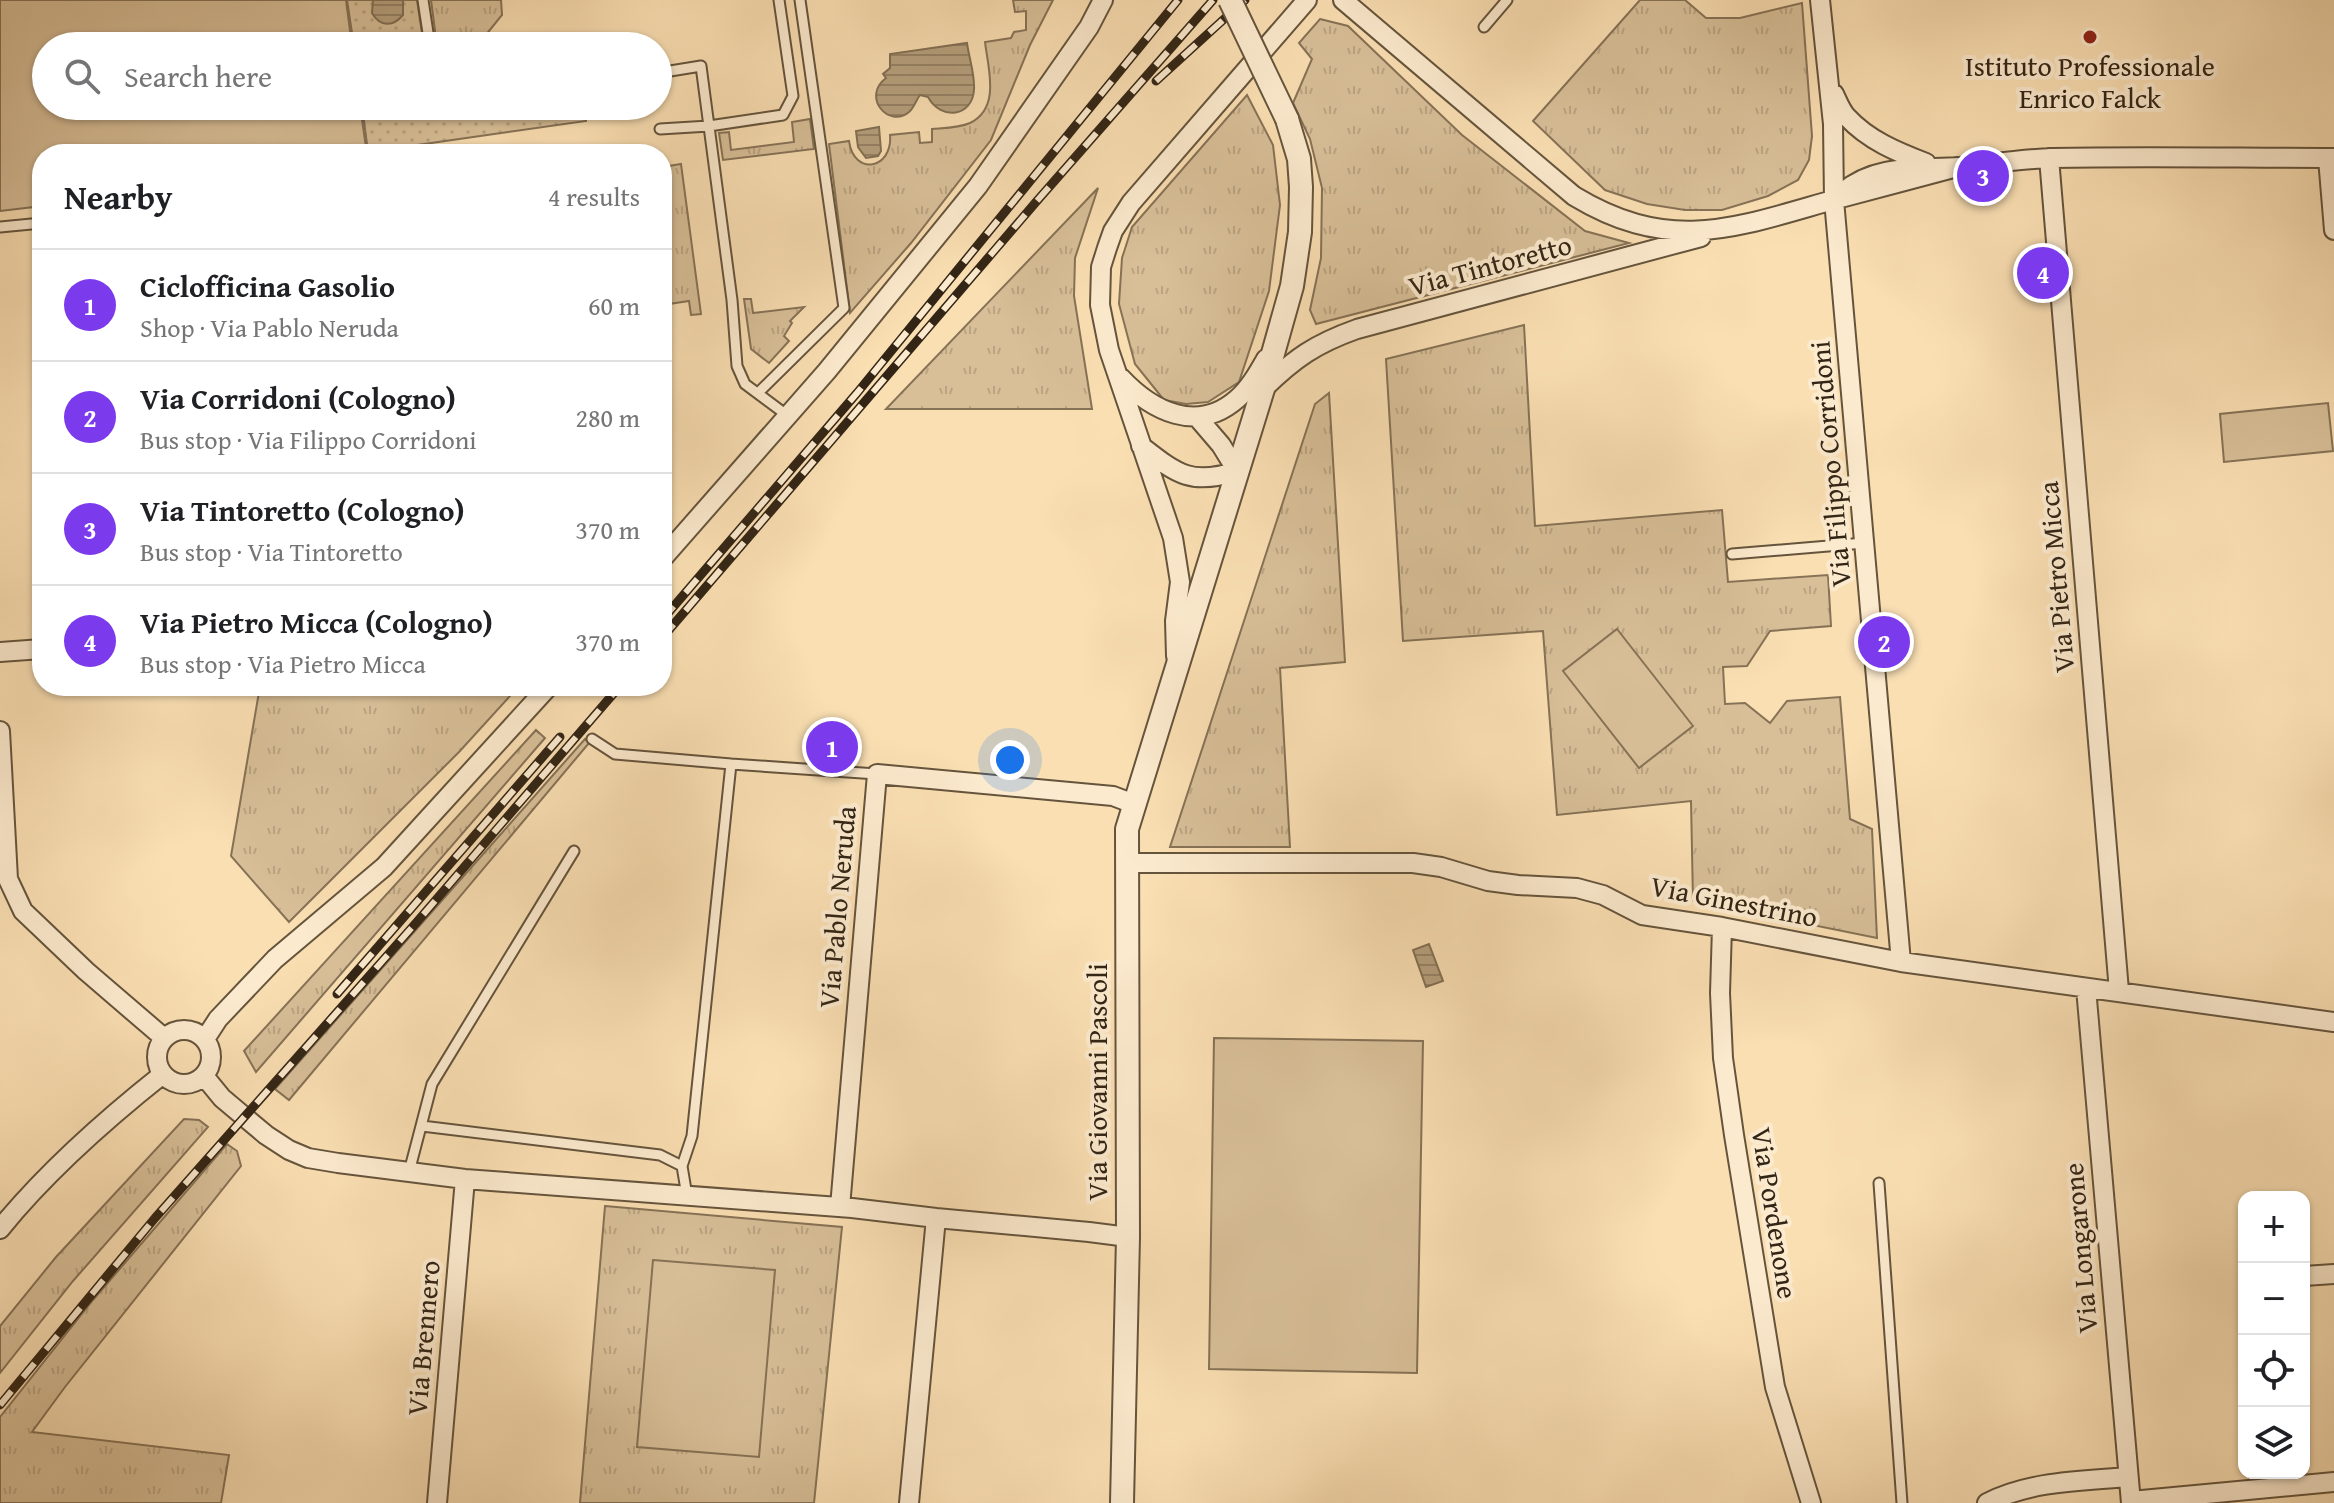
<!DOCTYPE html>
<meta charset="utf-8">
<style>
:root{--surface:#fff;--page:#f6f6f6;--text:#202124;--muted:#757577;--line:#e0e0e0;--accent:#7c3aed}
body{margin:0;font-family:"Gentium Book Plus",serif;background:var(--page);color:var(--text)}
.controls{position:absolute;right:24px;bottom:24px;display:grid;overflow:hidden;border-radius:16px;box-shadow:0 2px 6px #0004}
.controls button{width:72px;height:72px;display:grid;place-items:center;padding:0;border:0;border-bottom:2px solid var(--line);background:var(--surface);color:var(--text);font:40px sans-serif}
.you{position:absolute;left:1010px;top:760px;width:28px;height:28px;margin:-20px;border:6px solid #fff;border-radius:50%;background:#1a73e8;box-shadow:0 0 0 12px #1a73e833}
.badge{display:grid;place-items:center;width:52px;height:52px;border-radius:50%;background:var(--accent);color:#fff;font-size:26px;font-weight:700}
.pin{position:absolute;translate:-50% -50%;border:4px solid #fff;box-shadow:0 2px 8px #0006}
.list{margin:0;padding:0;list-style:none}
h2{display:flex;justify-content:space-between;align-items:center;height:104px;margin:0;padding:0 32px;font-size:34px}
h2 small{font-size:26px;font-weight:400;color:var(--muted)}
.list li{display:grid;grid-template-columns:52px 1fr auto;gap:24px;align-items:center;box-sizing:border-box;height:112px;padding:0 32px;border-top:2px solid var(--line)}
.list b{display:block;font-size:30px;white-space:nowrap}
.list p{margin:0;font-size:26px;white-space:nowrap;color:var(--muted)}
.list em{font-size:26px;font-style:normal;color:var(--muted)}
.icon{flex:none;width:44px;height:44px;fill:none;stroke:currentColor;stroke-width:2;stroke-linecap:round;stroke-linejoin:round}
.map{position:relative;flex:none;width:2334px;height:1503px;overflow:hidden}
.search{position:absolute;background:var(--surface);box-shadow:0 2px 6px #0004;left:32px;top:32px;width:640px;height:88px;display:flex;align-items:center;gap:20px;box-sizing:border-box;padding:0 28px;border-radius:44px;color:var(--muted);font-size:30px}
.panel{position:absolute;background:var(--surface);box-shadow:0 2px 6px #0004;left:32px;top:144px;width:640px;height:552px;border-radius:32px}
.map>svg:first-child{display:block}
.grass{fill:url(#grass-tufts);stroke:#867256;stroke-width:2}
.garden{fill:url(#garden-dots);stroke:#867256;stroke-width:2}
.pitch{fill:#d8bf98;stroke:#867256;stroke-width:2}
.water{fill:url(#water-rules);stroke:#826f53;stroke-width:2}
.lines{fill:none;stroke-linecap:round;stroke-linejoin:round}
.service-casing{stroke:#65543c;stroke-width:13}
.minor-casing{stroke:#65543c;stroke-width:22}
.tertiary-casing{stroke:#65543c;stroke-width:26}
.service{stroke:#fceace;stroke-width:9}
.minor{stroke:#fceace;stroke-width:18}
.tertiary{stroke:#fceace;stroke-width:22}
.rail-casing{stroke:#332515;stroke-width:9}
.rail{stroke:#fceace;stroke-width:6;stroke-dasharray:18;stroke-linecap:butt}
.tertiary-bridge-casing{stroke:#65543c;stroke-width:26;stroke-linecap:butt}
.tertiary-bridge{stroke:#fceace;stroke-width:22}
.poi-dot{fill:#8f2418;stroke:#fceace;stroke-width:3}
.labels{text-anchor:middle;stroke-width:8;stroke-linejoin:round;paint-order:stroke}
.poi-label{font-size:28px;fill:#332515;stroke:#fceace}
.street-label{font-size:28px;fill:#332515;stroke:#fceace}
</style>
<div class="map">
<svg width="2334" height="1503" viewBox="0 0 2334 1503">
<defs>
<pattern id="grass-tufts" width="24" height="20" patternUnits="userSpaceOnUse" patternTransform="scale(2)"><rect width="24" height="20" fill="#d8bf98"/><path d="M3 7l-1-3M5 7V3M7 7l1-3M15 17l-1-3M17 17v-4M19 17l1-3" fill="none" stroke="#baa482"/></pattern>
<pattern id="garden-dots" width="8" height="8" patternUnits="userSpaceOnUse" patternTransform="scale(2)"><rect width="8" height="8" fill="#d8bf98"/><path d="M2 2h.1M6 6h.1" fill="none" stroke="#baa482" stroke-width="1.8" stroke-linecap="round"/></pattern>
<pattern id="water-rules" width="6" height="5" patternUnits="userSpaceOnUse" patternTransform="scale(2)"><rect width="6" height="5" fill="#b6a07d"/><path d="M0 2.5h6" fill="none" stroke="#958265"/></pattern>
</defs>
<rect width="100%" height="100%" fill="#fadfb3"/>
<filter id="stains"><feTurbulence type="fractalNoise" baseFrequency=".0025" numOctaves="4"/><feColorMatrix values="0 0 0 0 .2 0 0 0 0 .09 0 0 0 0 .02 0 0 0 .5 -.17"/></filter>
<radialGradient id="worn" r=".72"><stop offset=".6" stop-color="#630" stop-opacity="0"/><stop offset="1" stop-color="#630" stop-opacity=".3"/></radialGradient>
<path class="grass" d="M431,0H501L502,15L477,46H437Z
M1013,0H1053L1030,45L991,140L911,243L850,313L829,144L849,141C854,177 893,169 890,135L919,132L920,143L932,142V129C944,128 959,128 970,123C1001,108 988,68 985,42L1011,38L1014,32L1026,30V11L1015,12Z
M1640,0H1685L1706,18H1740L1802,3L1812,136L1809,160L1798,180L1768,196L1722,210H1685L1647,204L1605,190L1533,121Z
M1320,19L1348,26L1462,135L1585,231L1629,243L1316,324L1310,310L1321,258L1322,188L1310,139L1293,103L1312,59L1299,43Z
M1247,95L1273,145L1280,205L1269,291L1239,382L1208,402L1186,404L1164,400L1135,364L1119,304L1122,258L1132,227Z
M810,119L814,149L723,160L719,133L729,132L731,150L794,142L792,122Z
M681,164L701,314L691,315L689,301L662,305V167Z
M1098,188L1075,258L1074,296L1092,409H886Z
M744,299H751L753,313L804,307L790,321L792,323L784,336L789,341L769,363L751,349Z
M1524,325L1535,526L1722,510L1728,582L1828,575L1831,626L1770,631L1747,666L1723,667L1725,704L1745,703L1770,723L1787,701L1840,697L1850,819L1872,829L1877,938L1693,901L1691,801L1557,815L1543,631L1403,641L1386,359Z
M1329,393L1345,662L1280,668L1290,847H1170L1315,404Z
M260,686H519L459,752L289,922L231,856Z
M536,730L545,738L256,1072L244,1051Z
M585,739L589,743L289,1100L275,1089Z
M184,1119L199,1120L208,1127L73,1281L0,1373V1326L56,1257Z
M227,1144L237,1151L241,1166L65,1387L32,1432L229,1455L221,1503H0V1417L93,1300Z
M605,1206L842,1227L814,1503H580Z"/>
<path class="garden" d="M347,0H417L424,46H354Z
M362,106H458L465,111L503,106H585L586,121L368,152Z"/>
<path class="pitch" d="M0,0H346L352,46H46V106H360L367,154H42V206L0,211Z
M2328,403L2333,451L2224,462L2220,414Z
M1617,629L1693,726L1639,768L1563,671Z
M1214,1038L1423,1041L1417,1373L1209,1369Z
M653,1260L775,1270L759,1457L637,1447Z"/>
<path class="water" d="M373,0H403V15C393,27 380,27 372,13Z
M967,43C969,58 975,75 974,89C973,117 941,121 928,97L920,95C916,100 914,108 909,112C889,129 861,97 886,78L883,74L890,68V54Z
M879,127L881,151L878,156L866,158L858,147L856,131Z
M1429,944L1443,981L1426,987L1413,950Z"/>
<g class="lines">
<g class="service-casing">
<path id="service" d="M423,0L430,46
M1484,27L1507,0
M658,73L701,66L732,300L737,366L745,384L788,416
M660,129L709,126L783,115L793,96L779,0
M0,227L42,223
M758,393L844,308L800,0
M1732,554L1864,543
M592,739L615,754L731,764
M422,1126L660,1155L682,1166L687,1196
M682,1166L692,1136L731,764L877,774
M409,1172L432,1084L574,851
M1879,1183L1902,1503"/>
</g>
<g class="minor-casing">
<path id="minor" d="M1343,0L1574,196C1670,254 1734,228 1833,200C1874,189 1916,178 1957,167
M1820,0L1833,124L1834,200L1901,962
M1834,94C1838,102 1841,111 1847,117C1868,140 1897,152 1926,163
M2049,158L2119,991
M2328,158L2334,230
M1843,192C1877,163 1919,170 1960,167C1990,164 2021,159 2052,158C2146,156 2240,158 2334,158
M1121,378C1152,411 1197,434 1237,399C1249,389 1258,373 1266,359
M1263,389C1295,358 1315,344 1357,329L1701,237
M1141,446C1177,474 1191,486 1237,471L1221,445L1197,417
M662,559L827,371L978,186L1089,27L1103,0
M0,652L42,649
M1176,656L1175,621L1180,582L1173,538L1109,350L1100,305L1101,267L1107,248L1113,231L1131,203L1307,0
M0,731L8,879L23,911L86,971L164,1038
M1126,863H1413L1441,867L1488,881L1518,885L1577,888L1603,895L1642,915L1722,927L1901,962L2334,1022
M1722,927L1720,993L1723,1058L1734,1135L1775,1387L1811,1503
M2086,988L2131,1503
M157 1057a27 27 0 1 1 54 0a27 27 0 1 1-54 0Z
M205,1039L218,1019L275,959L384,867L549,686
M204,1076L222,1098L266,1135L289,1150L308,1158L338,1163L465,1179L852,1208L936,1218L1089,1232L1128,1237
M840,1207L877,774L1113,796L1134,804
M0,1229C47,1171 105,1120 163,1074
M2304,1276L2334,1274
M2131,1501L2334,1482
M437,1503L465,1179
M909,1503L936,1218
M1987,1503C2030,1481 2081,1481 2128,1477"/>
</g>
<g class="tertiary-casing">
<path id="tertiary" d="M1122,1503L1128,1237L1127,829L1263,389L1292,286L1300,232L1301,187L1299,159L1287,119"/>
</g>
<use href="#service" class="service"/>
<use href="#minor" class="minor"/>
<use href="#tertiary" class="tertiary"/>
<g class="rail-casing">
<path id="rail" d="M1156,81L1245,0
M662,620L857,393L1178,0
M662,638L1036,202L1213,0
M337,994L560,737
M0,1405L155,1218L416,923L620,686"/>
</g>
<use href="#rail" class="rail"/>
<g class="tertiary-bridge-casing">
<path id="tertiary-bridge" d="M1230,0L1287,119"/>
</g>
<use href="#tertiary-bridge" class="tertiary-bridge"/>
</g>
<circle class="poi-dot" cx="2090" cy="37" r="8"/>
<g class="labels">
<g class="poi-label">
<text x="2090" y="76">Istituto Professionale<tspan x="2090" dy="32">Enrico Falck</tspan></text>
</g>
<g class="street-label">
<text transform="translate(1490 265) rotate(-15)" y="10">Via Tintoretto</text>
<text transform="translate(1830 464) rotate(-95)" y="10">Via Filippo Corridoni</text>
<text transform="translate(2056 577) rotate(-95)" y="10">Via Pietro Micca</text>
<text transform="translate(1734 901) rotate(11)" y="10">Via Ginestrino</text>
<text transform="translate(837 907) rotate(-85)" y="10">Via Pablo Neruda</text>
<text transform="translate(1097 1082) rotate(-90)" y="10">Via Giovanni Pascoli</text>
<text transform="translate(1775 1213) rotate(81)" y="10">Via Pordenone</text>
<text transform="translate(2080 1248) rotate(-95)" y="10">Via Longarone</text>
<text transform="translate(423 1338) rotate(-85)" y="10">Via Brennero</text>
</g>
</g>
<rect width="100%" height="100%" filter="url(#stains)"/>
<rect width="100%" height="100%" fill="url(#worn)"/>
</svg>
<div class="controls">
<button>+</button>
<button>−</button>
<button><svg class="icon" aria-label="locate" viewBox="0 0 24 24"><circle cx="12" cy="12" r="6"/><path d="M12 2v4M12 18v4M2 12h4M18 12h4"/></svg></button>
<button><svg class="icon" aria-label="layers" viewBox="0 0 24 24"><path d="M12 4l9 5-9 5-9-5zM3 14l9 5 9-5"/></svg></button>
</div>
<div class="you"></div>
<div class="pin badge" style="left:832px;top:747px">1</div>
<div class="pin badge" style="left:1884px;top:642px">2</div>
<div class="pin badge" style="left:1983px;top:176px">3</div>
<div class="pin badge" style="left:2043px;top:273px">4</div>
<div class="search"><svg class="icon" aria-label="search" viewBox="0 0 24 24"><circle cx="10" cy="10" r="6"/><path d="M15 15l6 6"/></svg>Search here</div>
<section class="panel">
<h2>Nearby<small>4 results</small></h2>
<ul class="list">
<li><span class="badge">1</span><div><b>Ciclofficina Gasolio</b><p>Shop · Via Pablo Neruda</p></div><em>60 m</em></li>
<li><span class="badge">2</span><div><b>Via Corridoni (Cologno)</b><p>Bus stop · Via Filippo Corridoni</p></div><em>280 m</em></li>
<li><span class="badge">3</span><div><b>Via Tintoretto (Cologno)</b><p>Bus stop · Via Tintoretto</p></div><em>370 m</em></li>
<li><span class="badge">4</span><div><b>Via Pietro Micca (Cologno)</b><p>Bus stop · Via Pietro Micca</p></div><em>370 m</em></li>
</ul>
</section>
</div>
